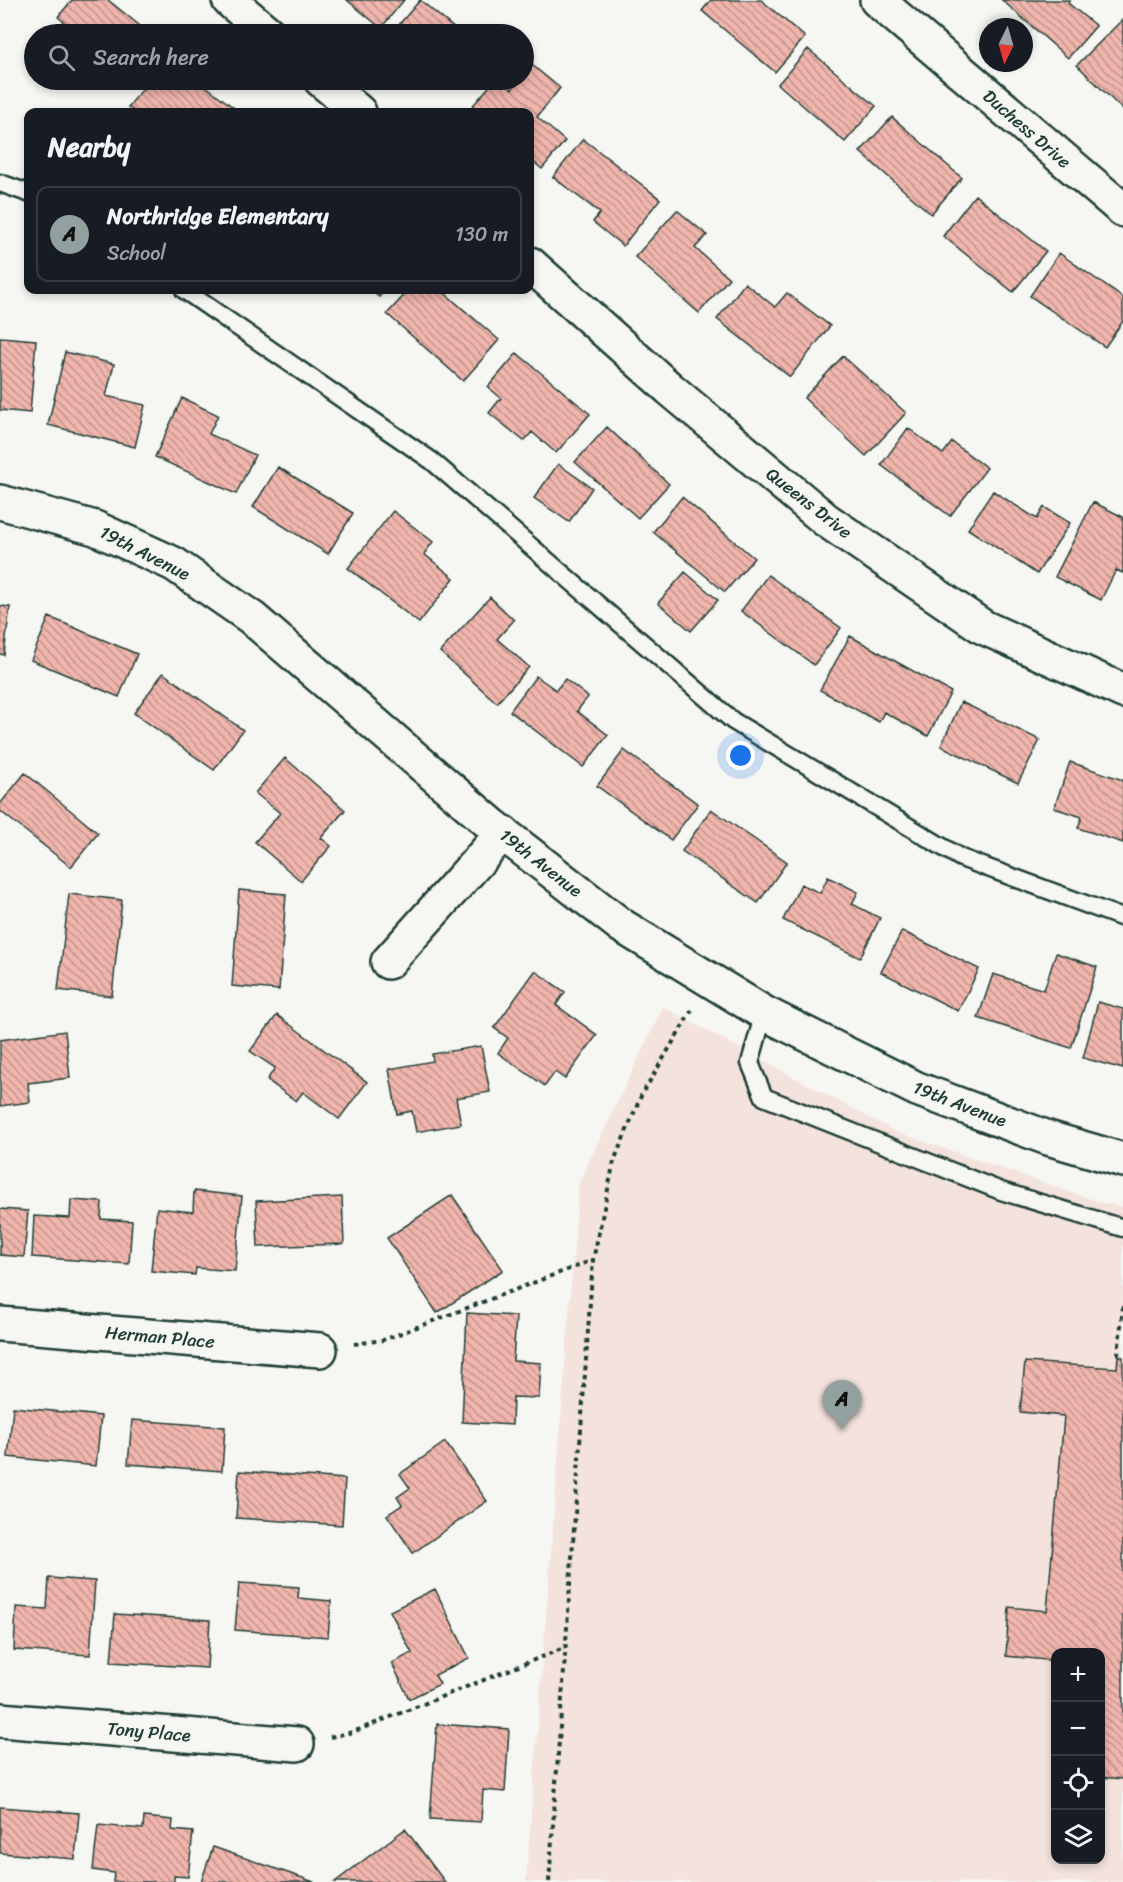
<!DOCTYPE html>
<meta charset="utf-8">
<style>
:root{--surface:#171b24;--page:#242831;--text:#f1f3f6;--muted:#9ea1a6;--line:#363941;--accent:#92a19f}
body{margin:0;font-family:Sriracha,sans-serif;background:var(--page);color:var(--text)}
.controls{position:absolute;right:18px;bottom:18px;display:grid;overflow:hidden;border-radius:12px;box-shadow:0 3px 9px #0003}
.controls button{width:54px;height:54px;display:grid;place-items:center;padding:0;border:0;border-bottom:2px solid var(--line);background:var(--surface);color:var(--text);font:30px sans-serif}
.compass{position:absolute;left:979px;top:18px;width:54px;height:54px;border-radius:50%;background:var(--surface);box-shadow:0 3px 9px #0003;rotate:185deg}
.you{position:absolute;left:741px;top:756px;width:21px;height:21px;margin:-15px;border:4px solid #fff;border-radius:50%;background:#1a73e8;box-shadow:0 0 0 9px #1a73e833}
.badge{display:grid;place-items:center;width:39px;height:39px;border-radius:50%;background:var(--accent);color:#111;font-size:20px;font-weight:700}
.pin{position:absolute;translate:-50% -50px;filter:drop-shadow(0 2px 3px #0008)}
.pin::after{content:'';position:absolute;top:32px;width:21px;height:18px;background:inherit;clip-path:polygon(0 0,100% 0,50% 100%)}
.list{margin:0;padding:0;list-style:none}
h2{display:flex;justify-content:space-between;align-items:center;height:78px;margin:0;padding:0 24px;font-size:26px}
h2 small{font-size:20px;font-weight:400;color:var(--muted)}
.list li{display:grid;grid-template-columns:39px 1fr auto;gap:18px;align-items:center;box-sizing:border-box;height:96px;margin:0 12px 12px;padding:0 12px;border:2px solid var(--line);border-radius:12px}
.list b{display:block;font-size:22px;white-space:nowrap}
.list p{margin:0;font-size:20px;white-space:nowrap;color:var(--muted)}
.list em{font-size:20px;font-style:normal;color:var(--muted)}
.icon{flex:none;width:33px;height:33px;fill:none;stroke:currentColor;stroke-width:2;stroke-linecap:round;stroke-linejoin:round}
.map{position:relative;flex:none;width:1123px;height:1882px;overflow:hidden}
.search{position:absolute;background:var(--surface);box-shadow:0 3px 9px #0003;left:24px;top:24px;width:510px;height:66px;display:flex;align-items:center;gap:15px;box-sizing:border-box;padding:0 21px;border-radius:33px;color:var(--muted);font-size:22px}
.panel{position:absolute;background:var(--surface);box-shadow:0 3px 9px #0003;left:24px;top:108px;width:510px;height:186px;border-radius:12px}
.map>svg:first-child{display:block}
.built{fill:#f4e2dd;fill-rule:evenodd}
.building{fill:url(#building-back-hatch);stroke:#1f3d34;stroke-width:1.5}
.lines{fill:none;stroke-linecap:round;stroke-linejoin:round}
.service-casing{stroke:#1f3d34;stroke-width:21}
.minor-casing{stroke:#1f3d34;stroke-width:38}
.tertiary-casing{stroke:#1f3d34;stroke-width:38}
.path{stroke:#1f3d34;stroke-width:4;stroke-dasharray:4.5 4.5;stroke-linecap:butt}
.service{stroke:#f6f6f2;stroke-width:16}
.minor{stroke:#f6f6f2;stroke-width:33}
.tertiary{stroke:#f6f6f2;stroke-width:33}
.labels{text-anchor:middle;stroke-width:4.5;stroke-linejoin:round;paint-order:stroke}
.street-label{font-size:18px;fill:#1f3d34;stroke:#f6f6f2}
</style>
<div class="map">
<svg width="1123" height="1882" viewBox="0 0 1123 1882">
<defs>
<pattern id="building-back-hatch" width="6" height="6" patternUnits="userSpaceOnUse" patternTransform="scale(1.5)"><rect width="6" height="6" fill="#f0b5ac"/><path d="M-1 5l2 2M0 0l6 6M5-1l2 2" fill="none" stroke="#c2948d"/></pattern>
</defs>
<rect width="100%" height="100%" fill="#f6f6f2"/>
<filter id="ink" filterUnits="userSpaceOnUse"><feTurbulence type="fractalNoise" baseFrequency=".0167" numOctaves="2"/><feDisplacementMap in="SourceGraphic" scale="12" xChannelSelector="R" yChannelSelector="G"/><feConvolveMatrix kernelMatrix="1 2 1 2 8 2 1 2 1" color-interpolation-filters="sRGB"/></filter>
<g filter="url(#ink)">
<path class="built" d="M663,1007L896,1132L1102,1203L1123,1207V1882H526L579,1182ZM1056,1652H1100V1860H1056Z"/>
<path class="building" d="M72,0H108L150,34H79L58,17Z
M347,0H404L381,28Z
M420,0L461,34H391Z
M711,0H761L805,37L775,72L702,11Z
M1002,0H1070L1068,3L1096,26L1068,58Z
M1122,20L1123,21V110L1077,65Z
M808,49L876,106L845,142L778,84Z
M532,65L560,88L537,117L565,141L542,169L530,159V112L469,110L495,80H501L512,89L520,80H524Z
M150,80H198L238,111L135,112L128,107Z
M440,80H457L450,88Z
M892,117L962,178L931,214L860,152Z
M583,139L660,199L623,246L593,222L600,213L553,177Z
M975,195L1046,251L1013,292L943,236Z
M677,210L707,235L695,248L729,278L699,313L635,257Z
M1059,253L1123,298V321L1105,347L1030,296Z
M745,283L775,307L787,293L830,326L790,377L717,319Z
M370,290H385L379,297Z
M409,290H441L499,340L463,381L387,314Z
M0,337L36,340L30,413L0,410Z
M65,352L114,364L106,396L145,405L135,447L48,425Z
M517,353L590,414L556,453L532,432L524,441L489,413L501,398L488,387Z
M843,356L906,413L866,456L804,398Z
M182,398L218,415L209,434L255,455L236,494L155,457Z
M607,427L669,484L638,518L575,462Z
M908,428L943,454L952,442L987,468L950,516L881,465Z
M558,464L592,488L569,522L534,498Z
M278,467L353,513L328,554L253,507Z
M993,491L1037,519L1044,507L1070,523L1037,574L968,529Z
M682,497L754,558L725,592L653,532Z
M1093,502L1123,517V573L1116,570L1101,600L1055,577Z
M393,511L433,542L424,554L454,578L419,623L348,568Z
M685,572L718,600L691,631L658,603Z
M768,575L841,628L814,665L741,611Z
M490,597L514,620L497,639L529,667L497,703L440,652Z
M0,606L10,607L4,655L0,654Z
M49,617L137,654L119,697L31,660Z
M850,636L951,692L928,736L884,712L879,722L820,690Z
M163,673L243,730L214,770L134,713Z
M536,676L556,690L565,679L588,697L577,711L608,735L583,767L510,711Z
M961,702L1040,740L1018,783L941,746Z
M624,750L698,804L671,840L597,786Z
M285,758L345,810L321,838L331,846L301,881L255,842L280,813L255,793Z
M1070,762L1123,780V843L1078,828L1082,817L1054,808Z
M25,773L98,833L71,867L0,811V804Z
M711,809L787,862L758,903L682,851Z
M828,877L858,892L852,904L880,918L860,958L783,920L801,884L820,893Z
M239,890L286,894L279,990L232,986Z
M69,894L122,900L112,996L58,990Z
M902,931L979,969L958,1011L881,972Z
M1056,953L1097,967L1071,1048L978,1018L993,974L1044,990Z
M535,971L565,992L556,1005L597,1035L565,1079L555,1072L545,1086L498,1053L508,1038L494,1028Z
M1098,1002L1123,1009V1069L1083,1058Z
M277,1015L367,1082L339,1119L303,1092L296,1101L267,1080L275,1068L250,1051Z
M65,1031L70,1078L28,1083L30,1102L0,1106V1040Z
M481,1046L490,1092L456,1098L461,1124L416,1132L412,1111L397,1114L389,1069L433,1061L432,1054Z
M194,1191L242,1196L235,1271L196,1268L195,1275L151,1271L157,1208L193,1212Z
M452,1195L503,1270L437,1313L387,1238Z
M342,1197L344,1244L258,1247L256,1201Z
M71,1200L102,1202L101,1219L132,1221L129,1264L32,1257L34,1216L70,1218Z
M0,1209L28,1211L24,1257L0,1255Z
M467,1313L516,1316L513,1361L541,1363L539,1398L513,1397L512,1425L462,1422Z
M1118,1356L1123,1357V1779L1100,1777V1652H1056V1661L1006,1656L1009,1607L1047,1611L1064,1416L1020,1412L1025,1362L1117,1368Z
M13,1407L101,1416L96,1466L8,1457Z
M132,1420L225,1427L222,1471L128,1464Z
M445,1442L487,1501L413,1553L387,1515L402,1505L397,1497L410,1488L400,1474Z
M239,1471L345,1479L342,1525L236,1518Z
M49,1578L95,1581L90,1655L14,1650L16,1607L47,1609Z
M239,1583L299,1587L298,1598L331,1601L328,1637L235,1630Z
M435,1589L469,1658L435,1675L440,1684L409,1699L392,1663L412,1653L390,1611Z
M115,1614L210,1620L207,1668L111,1662Z
M437,1724L509,1729L505,1792L483,1790L481,1822L430,1819Z
M0,1807L79,1813L75,1859L0,1853Z
M144,1817L173,1820L172,1830L193,1832L188,1877L174,1876V1882H113L114,1873L93,1870L98,1825L143,1829Z
M405,1829L445,1882H335Z
M213,1847L314,1882H201Z"/>
<g class="lines">
<g class="service-casing">
<path id="service" d="M0,183L28,193
M184,290L432,461L733,721L961,858L1123,918
M764,1013L750,1063L764,1097L1001,1191L1123,1228"/>
</g>
<g class="minor-casing">
<path id="minor" d="M229,0L269,34
M877,0L1123,210
M321,80L359,112
M530,264L670,389L826,520L983,627L1123,691
M388,962L503,833
M0,1324L320,1350
M0,1720L297,1744"/>
</g>
<g class="tertiary-casing">
<path id="tertiary" d="M0,502L95,528L174,564L252,618L491,824L622,926L764,1013L917,1089L1048,1138L1123,1160"/>
</g>
<path class="path" d="M1123,1306L1118,1354H1123
M354,1344L383,1340L593,1260
M330,1737L353,1732L564,1648
M549,1882L593,1260L614,1161L641,1096L692,1010"/>
<use href="#service" class="service"/>
<use href="#minor" class="minor"/>
<use href="#tertiary" class="tertiary"/>
</g>
</g>
<g class="labels">
<g class="street-label">
<text transform="translate(1027 129) rotate(41)" y="6">Duchess Drive</text>
<text transform="translate(809 503) rotate(38)" y="6">Queens Drive</text>
<text transform="translate(145 553) rotate(27)" y="6">19th Avenue</text>
<text transform="translate(541 863) rotate(38)" y="6">19th Avenue</text>
<text transform="translate(960 1104) rotate(21)" y="6">19th Avenue</text>
<text transform="translate(160 1337) rotate(5)" y="6">Herman Place</text>
<text transform="translate(149 1732) rotate(5)" y="6">Tony Place</text>
</g>
</g>
</svg>
<div class="controls">
<button>+</button>
<button>−</button>
<button><svg class="icon" aria-label="locate" viewBox="0 0 24 24"><circle cx="12" cy="12" r="6"/><path d="M12 2v4M12 18v4M2 12h4M18 12h4"/></svg></button>
<button><svg class="icon" aria-label="layers" viewBox="0 0 24 24"><path d="M12 4l9 5-9 5-9-5zM3 14l9 5 9-5"/></svg></button>
</div>
<svg class="compass" viewBox="-18 -18 36 36"><path d="M0-13l5 13h-10z" fill="#e53935"/><path d="M0 13l5-13h-10z" fill="#9ea1a6"/></svg>
<div class="you"></div>
<div class="pin badge" style="left:842px;top:1430px">A</div>
<div class="search"><svg class="icon" aria-label="search" viewBox="0 0 24 24"><circle cx="10" cy="10" r="6"/><path d="M15 15l6 6"/></svg>Search here</div>
<section class="panel">
<h2>Nearby<small></small></h2>
<ul class="list">
<li><span class="badge">A</span><div><b>Northridge Elementary</b><p>School</p></div><em>130 m</em></li>
</ul>
</section>
</div>
